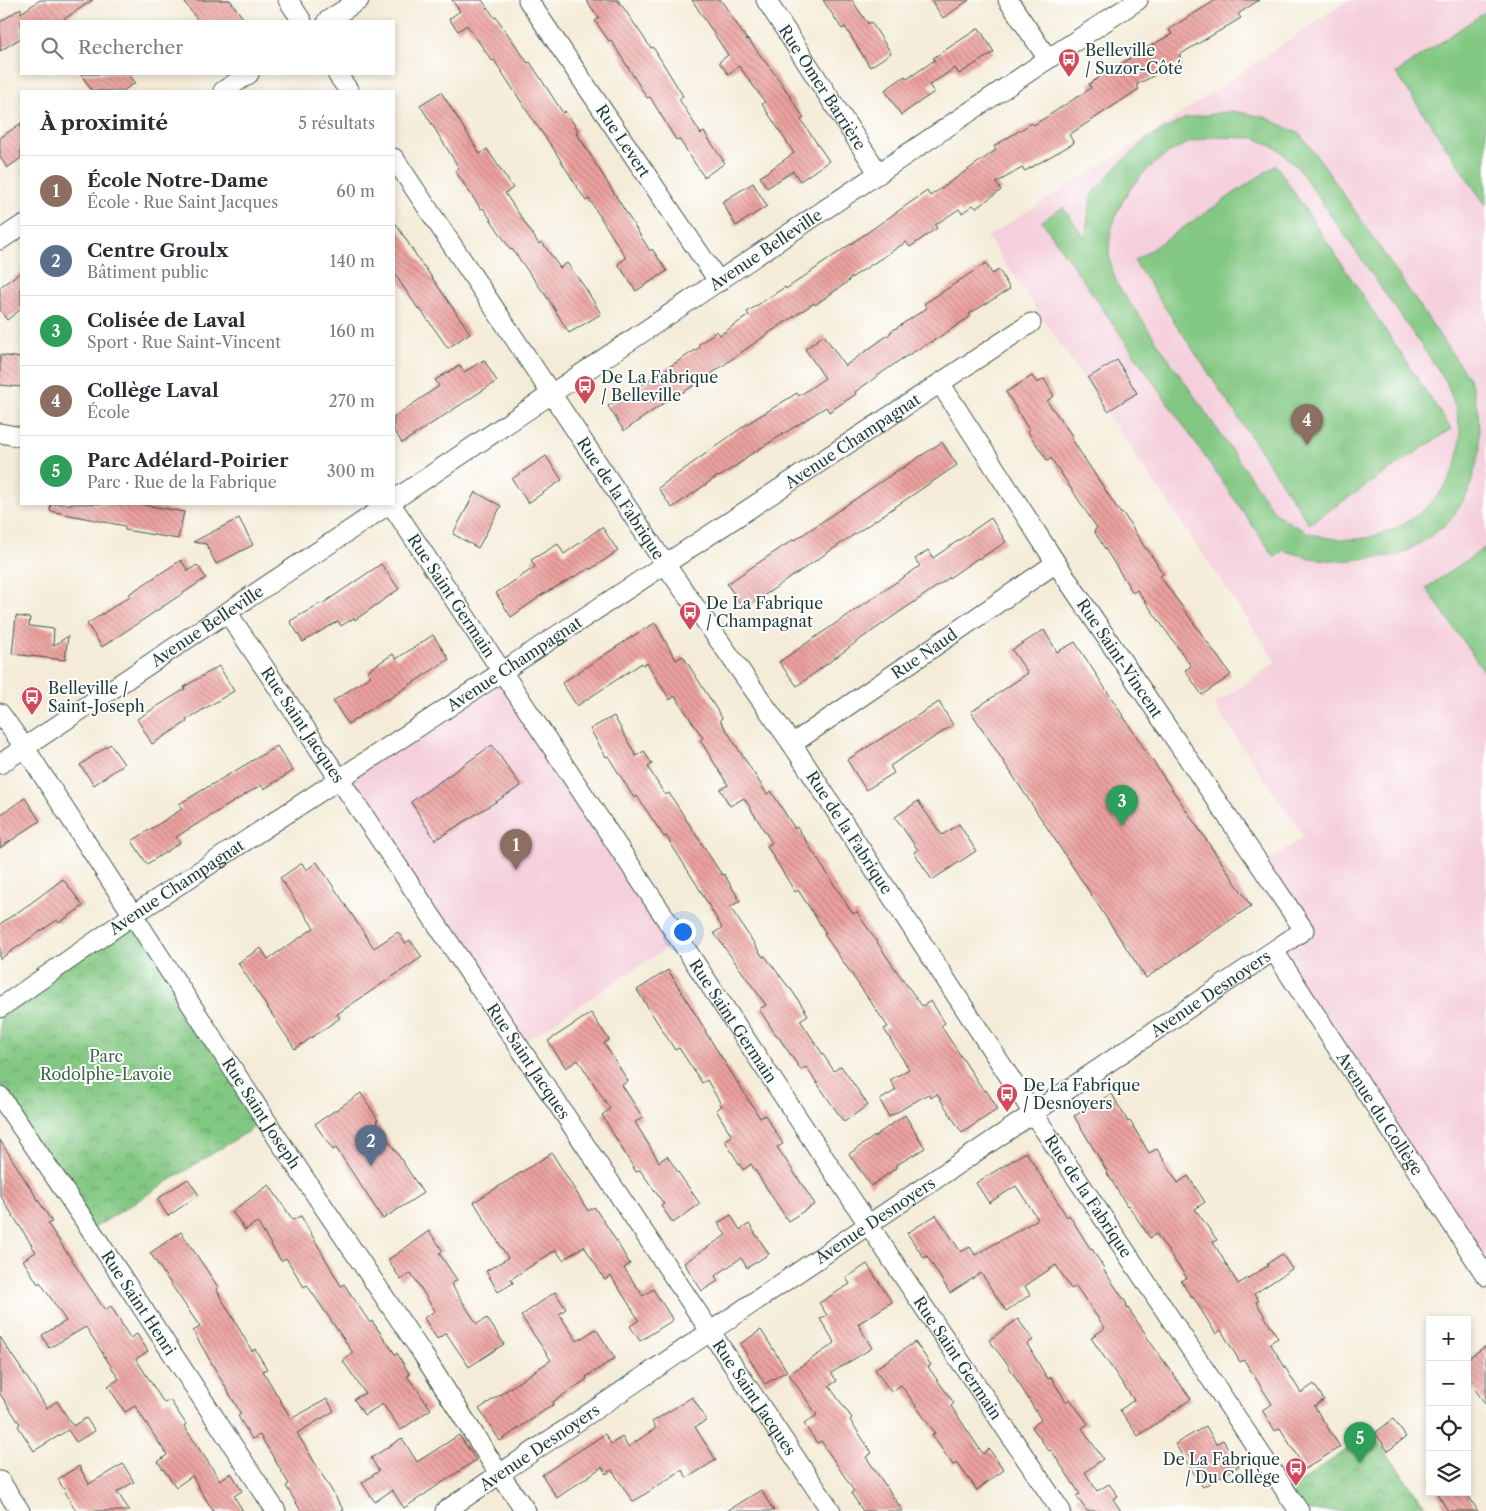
<!DOCTYPE html>
<html lang="fr">
<meta charset="utf-8">
<style>
:root{--surface:#fff;--page:#f2f2f3;--text:#2b2b33;--muted:#7c7c81;--line:#e1e1e2;--accent:#0f766e}
body{margin:0;font-family:"Libre Caslon Text",serif;background:var(--page);color:var(--text)}
.controls{position:absolute;right:15px;bottom:15px;display:grid;overflow:hidden;border-radius:0px;box-shadow:0 2px 8px #0003}
.controls button{width:45px;height:45px;display:grid;place-items:center;padding:0;border:0;border-bottom:1px solid var(--line);background:var(--surface);color:var(--text);font:25px sans-serif}
.you{position:absolute;left:682px;top:931px;width:18px;height:18px;margin:-12px;border:4px solid #fff;border-radius:50%;background:#1a73e8;box-shadow:0 0 0 8px #1a73e833}
.badge{display:grid;place-items:center;width:32px;height:32px;border-radius:50%;background:var(--accent);color:#fff;font-size:16px;font-weight:700}
.pin{position:absolute;translate:-50% -41px;filter:drop-shadow(0 1px 2px #0008)}
.pin::after{content:'';position:absolute;top:26px;width:18px;height:15px;background:inherit;clip-path:polygon(0 0,100% 0,50% 100%)}
.list{margin:0;padding:0;list-style:none}
h2{display:flex;justify-content:space-between;align-items:center;height:65px;margin:0;padding:0 20px;font-size:21px}
h2 small{font-size:16px;font-weight:400;color:var(--muted)}
.list li{display:grid;grid-template-columns:32px 1fr auto;gap:15px;align-items:center;box-sizing:border-box;height:70px;padding:0 20px;border-top:1px solid var(--line)}
.list b{display:block;font-size:19px;white-space:nowrap}
.list p{margin:0;font-size:16px;white-space:nowrap;color:var(--muted)}
.list em{font-size:16px;font-style:normal;color:var(--muted)}
.icon{flex:none;width:28px;height:28px;fill:none;stroke:currentColor;stroke-width:2;stroke-linecap:round;stroke-linejoin:round}
.map{position:relative;flex:none;width:1486px;height:1511px;overflow:hidden}
.search{position:absolute;background:var(--surface);box-shadow:0 2px 8px #0003;left:20px;top:20px;width:375px;height:55px;display:flex;align-items:center;gap:12px;box-sizing:border-box;padding:0 18px;border-radius:0px;color:var(--muted);font-size:19px}
.panel{position:absolute;background:var(--surface);box-shadow:0 2px 8px #0003;left:20px;top:90px;width:375px;height:415px;border-radius:0px}
.map>svg:first-child{display:block}
.built{fill:#f4cfdc}
.park{fill:url(#park-crowns);stroke:#50825b}
.pitch{fill:#82c782;stroke:#50825b;fill-rule:evenodd}
.building{fill:url(#building-back-hatch)}
.lines{fill:none;stroke-linecap:round;stroke-linejoin:round}
.minor-casing{stroke:#3f574d;stroke-width:21}
.minor{stroke:#fff;stroke-width:19}
.labels{text-anchor:middle;stroke-width:4;stroke-linejoin:round;paint-order:stroke}
.poi-label{font-size:16px;fill:#1f3d34;stroke:#fff;text-anchor:start}
.street-label{font-size:16px;fill:#1f3d34;stroke:#fff}
.park-label{font-size:16px;fill:#3d664b;stroke:#fff}
</style>
<div class="map">
<svg width="1486" height="1511" viewBox="0 0 1486 1511">
<defs>
<pattern id="park-crowns" width="20" height="18" patternUnits="userSpaceOnUse" patternTransform="scale(1.25)"><rect width="20" height="18" fill="#82c782"/><path d="M2 6a3 3 0 1 1 6 0M12 15a3 3 0 1 1 6 0" fill="none" stroke="#6aa36b"/></pattern>
<pattern id="building-back-hatch" width="6" height="6" patternUnits="userSpaceOnUse" patternTransform="scale(1.25)"><rect width="6" height="6" fill="#eca19e"/><path d="M-1 5l2 2M0 0l6 6M5-1l2 2" fill="none" stroke="#bf8482"/></pattern>
</defs>
<rect width="100%" height="100%" fill="#fff"/>
<filter id="ink" filterUnits="userSpaceOnUse"><feTurbulence type="fractalNoise" baseFrequency=".02" numOctaves="2"/><feDisplacementMap in="SourceGraphic" scale="10" xChannelSelector="R" yChannelSelector="G"/><feConvolveMatrix kernelMatrix="1 2 1 2 8 2 1 2 1" color-interpolation-filters="sRGB"/></filter>
<filter id="wash" filterUnits="userSpaceOnUse"><feTurbulence type="fractalNoise" baseFrequency=".0096" numOctaves="4" result="noise"/><feDisplacementMap in="SourceGraphic" scale="20" xChannelSelector="R" yChannelSelector="G"/><feGaussianBlur stdDeviation="1.12" result="paint"/><feColorMatrix in="noise" values="0 0 0 0 0 0 0 0 0 0 0 0 0 0 0 0 0 1.4 0 .05"/><feComposite in="paint" operator="in"/></filter>
<g filter="url(#wash)">
<rect width="100%" height="100%" fill="#f4ecd8"/>
<path class="built" d="M1348,0H1486V1278L1274,951L1304,930L1260,866L1304,837L1214,705L1276,662L987,237L1157,130Z
M502,672L679,940L518,1046L339,779Z"/>
<path class="park" d="M133,915L266,1120L91,1230L0,1096V1008Z
M1371,1432L1429,1511H1293L1282,1495Z"/>
<path class="pitch" d="M1486,11V206L1396,73Z
M1232,111L1265,117L1300,134L1323,164L1470,380L1478,410L1480,451L1469,491L1450,521L1428,538L1400,555L1339,561L1309,558L1283,550L1275,558L1042,221L1063,207L1085,238L1091,196L1117,166L1148,138L1186,118ZM1210,137L1255,138L1278,149L1298,168L1446,381C1455,405 1463,426 1459,451C1457,467 1448,483 1438,495C1407,531 1365,547 1319,536C1302,532 1289,522 1275,513L1117,284C1114,275 1110,264 1109,254C1108,207 1143,163 1184,145C1192,141 1202,139 1210,137Z
M1276,165L1451,429L1309,524L1134,261Z
M1486,547V674L1426,588Z"/>
<g id="blocks">
<path class="building" d="M40,0H93L61,21H21V38L0,51V22L21,8V13Z
M183,0H230L245,21H198Z
M452,0H482L495,18L496,17L528,63L530,62L563,113L565,111L578,130L576,132L650,251L652,249L667,271L636,291L618,264L626,258L589,199L586,201L553,148L533,120L494,60L492,61L467,25L458,31L449,19L460,11Z
M586,0H618L651,48L653,47L683,96L679,99L701,134L704,132L725,163L704,177L679,139L676,140L650,97L647,98L611,40L609,41L595,21L599,18Z
M692,0H721L747,40L748,39L780,81L804,118L801,120L829,161L800,181L793,171L767,188L760,177L794,153L762,104L765,102L739,66L728,74L719,62L728,55Z
M823,0H852L868,24L871,22L891,53L870,67L845,27L842,29Z
M931,0H969L943,18Z
M1216,0H1259L1238,14L1241,18L1179,55L1182,61L1136,85L1139,89L1069,135L1074,143L1025,171L1022,168L996,183L1001,190L976,208L973,205L962,213L959,209L935,225L937,228L910,247L906,242L848,280L849,281L815,305L814,303L763,337L704,379L669,401L668,400L624,431L608,406L636,387L637,388L700,347L698,345L717,331L720,335L749,315L747,312L785,287L786,289L927,191L930,196L996,150L994,146L1032,123L1034,125L1091,88L1089,84L1130,58V57L1172,34L1169,29Z
M979,28L994,52L959,74L955,68L929,85L934,92L901,115L885,90L905,76L907,79L935,60L933,58Z
M81,74H129L135,83L123,91H92Z
M441,92L480,154L487,149L513,188L505,193L539,244L542,242L560,268L567,263L586,289L601,314L569,333L549,300L512,249L511,250L483,208L481,209L455,171L459,168L420,105Z
M21,123V158L7,168L0,157V138Z
M753,183L767,206L736,226L722,202Z
M394,221L423,266H424L470,333L448,348L420,309L419,310L394,273Z
M986,263L992,274L999,270L1010,289L969,314L971,316L944,334L900,360L855,392L856,394L829,412L826,407L745,458L746,459L719,477L718,476L672,508L658,488L744,426L797,393L799,396L825,378L805,349L824,335L845,366L891,333L890,332L927,308L924,304Z
M21,272V309L7,320L0,310V287Z
M0,355L21,358V387L0,385Z
M484,360L497,381L402,443L394,430V417L439,386L435,380L460,365L464,372Z
M1117,360L1137,393L1108,411L1088,378Z
M1032,376L1037,383L1044,379L1054,396L1047,401L1073,437L1071,438L1121,514L1123,513L1146,549L1147,548L1163,574L1160,576L1231,675L1202,695L1185,670L1191,666L1137,590L1133,593L1094,531L1097,528L1051,458L1048,461L1027,431L1029,430L1006,392Z
M942,442L957,465L744,609L727,584L794,539L795,540L901,468V469Z
M546,456L562,480L528,503L512,479Z
M475,492L501,506L478,548L453,534Z
M51,504H139L184,512L178,539L125,530V526L50,511Z
M239,518L253,545L216,564L206,544L193,542Z
M991,518L1006,542L979,559L978,558L862,638L797,686L779,662L920,566L915,559L928,550L933,558Z
M602,527L618,551L591,569L590,568L538,597V598L511,617L496,593L535,567L531,560L558,544L564,554Z
M181,560L188,571L197,565L206,578L102,647L87,624L130,596L129,594Z
M381,564L399,589L355,620L354,618L341,626L338,621L303,642L290,621L321,603L322,604Z
M16,616L30,618L29,626L54,629L53,646L68,636L65,660L12,654Z
M655,623L676,660L683,656L722,718L720,720L767,794L771,791L795,829L797,827L853,914L857,912L893,966L922,1006L931,1001L945,1023L941,1026L984,1091L986,1090L998,1109L962,1133L937,1094L931,1098L928,1094L889,1117L880,1100L896,1090L890,1080L909,1069L884,1029L888,1027L824,934L826,933L798,890L795,892L767,846L772,843L744,798L730,806L720,789L728,785L700,740L703,738L675,696L670,700L647,663L643,665L642,663L577,706L562,683L633,636Z
M1044,630L1057,652L1075,642L1142,745L1251,906L1146,978L971,712L1028,673L1012,650Z
M433,635L449,659L387,700L386,699L348,724L333,701L371,676L367,671L393,654L396,659Z
M219,666L234,691L186,720L187,722L152,744L137,719L185,689L184,687Z
M939,702L953,725L890,766L894,773L866,790L847,760Z
M614,716L636,756L644,751L652,764L648,767L665,795L669,793L722,875L724,874L740,901L730,907L763,957L765,956L790,989H791L808,1015L800,1020L834,1071L841,1066L868,1105L844,1122L806,1067L801,1070L777,1035H776L759,1009L766,1005L714,933L722,928L697,885L666,836L664,837L637,796L634,798L608,756L606,757L590,729Z
M110,744L124,764L94,785L80,765Z
M492,745L521,786L435,840L411,802Z
M277,746L293,771L264,789L261,785L176,837L180,843L147,864L132,841L182,809L179,804Z
M25,798L40,821L0,848V815Z
M918,801L942,835L959,824L976,851L932,880L914,852L918,850L895,817Z
M317,862L374,948L398,932L405,943L410,940L422,957L337,1014L340,1018L295,1049L238,963L261,948L268,959L314,928L280,878L302,863L306,870Z
M63,879L83,906L59,923L57,920L0,959V924L31,903Z
M668,970L706,1031H705L760,1118L765,1115L783,1144L777,1147L815,1204L788,1221L751,1164L743,1170L725,1141L732,1136L716,1110L722,1106L707,1080L702,1083L679,1048L675,1050L637,990Z
M591,1013L609,1040L604,1043L628,1081L622,1085L643,1118L635,1122L659,1162L667,1156L700,1204L673,1223L661,1206L664,1204L640,1170L636,1172L602,1115L610,1109L578,1060L566,1068L548,1041Z
M361,1093L378,1120L376,1121L423,1193L383,1219L336,1148L333,1150L315,1124Z
M1112,1094L1128,1122L1130,1121L1149,1153L1157,1149L1178,1183L1188,1176L1205,1202L1195,1209L1217,1240L1213,1242L1238,1284L1268,1266L1267,1264L1282,1254L1292,1269L1254,1294L1259,1301L1256,1302L1278,1338L1270,1343L1301,1393L1314,1384L1324,1400L1314,1406L1340,1447L1305,1469L1280,1428L1275,1431L1262,1410L1272,1404L1244,1360L1240,1362L1221,1330L1216,1334L1193,1297L1192,1298L1181,1281L1187,1278L1156,1234L1150,1238L1128,1205L1127,1206L1107,1173H1108L1074,1116Z
M905,1115L925,1148L895,1166L896,1168L871,1186L849,1154Z
M0,1140L52,1222L48,1224L105,1310L111,1306L130,1338L137,1334L148,1351L136,1359L164,1403L170,1400L186,1424L184,1426L220,1480L231,1473L242,1491L234,1496L243,1511H213L192,1476L176,1487L158,1462L167,1455L135,1406L125,1412L108,1386L119,1379L86,1327L49,1348L42,1335L66,1321L40,1282L38,1284L23,1260L36,1252L0,1195Z
M1026,1152L1067,1217L1069,1215L1091,1250L1092,1249L1104,1268L1103,1269L1127,1304L1126,1305L1147,1336H1146L1191,1399L1138,1436L1120,1410L1134,1400L1091,1338L1105,1328L1076,1286L1071,1289L1056,1265L1025,1286L1030,1295L1006,1311L981,1273L950,1293L927,1256L924,1258L907,1233L936,1215L961,1252L970,1247L975,1255L1038,1219L1016,1186L989,1203L976,1183Z
M552,1153L588,1211L594,1207L609,1229L630,1264L624,1268L643,1296L653,1289L673,1320L640,1341L630,1326L639,1320L611,1276L605,1280L584,1246L563,1260L556,1250L511,1279L513,1283L498,1292L486,1271L508,1258L474,1202Z
M188,1179L199,1195L168,1216L157,1199Z
M269,1185L293,1220L301,1216L341,1286L344,1284L370,1323L372,1321L395,1354L397,1353L410,1375L407,1376L431,1409L401,1430L383,1404L364,1415L354,1399L365,1393L343,1361L353,1353L307,1285L304,1287L286,1258L281,1261L257,1222L245,1230L232,1211Z
M731,1215L740,1230L749,1224L769,1254L747,1268L741,1258L715,1276L718,1281L702,1291L684,1263L726,1235L718,1223Z
M429,1231L443,1251L439,1253L457,1280L451,1284L477,1324L487,1318L504,1344L469,1367L446,1333L437,1339L424,1318L435,1311L411,1273L401,1280L388,1260Z
M181,1232L218,1287L216,1289L252,1351L255,1349L267,1369L263,1371L291,1419L327,1399L334,1411L297,1433L344,1511H301L286,1486L289,1484L260,1435L252,1439L238,1416L241,1414L193,1331L200,1327L150,1253Z
M867,1264L892,1302L858,1324L872,1348L831,1373L837,1381L829,1386L852,1418L850,1420L872,1453L866,1457L903,1511H863L851,1493L854,1491L821,1441L817,1443L804,1424L817,1415L789,1374L835,1343L820,1319L827,1315L819,1303L850,1284L846,1278Z
M555,1292L566,1309L559,1314L577,1341L596,1329L615,1358L586,1377L587,1379L553,1402L554,1404L500,1441L479,1409L551,1360L521,1316Z
M1018,1319L1033,1340L1027,1344L1048,1379L1051,1377L1066,1402L1070,1399L1088,1424L1082,1428L1103,1459L1085,1472L1097,1491L1109,1484L1118,1496L1113,1499L1121,1511H1087L1076,1496L1080,1494L1051,1450L1049,1451L1032,1427L1041,1420L1005,1360H1004L989,1340Z
M761,1330L787,1371L765,1384L740,1344Z
M0,1337L47,1408L57,1401L73,1426L86,1418L95,1431L76,1442L68,1430L34,1451L18,1426L20,1424L0,1394Z
M915,1342L931,1365L928,1367L954,1403L951,1406L983,1454L989,1449L1004,1470L977,1490L957,1463L953,1465L932,1435L935,1433L901,1385L891,1392L875,1369Z
M1486,1346V1405L1467,1378V1359Z
M692,1397L707,1420L695,1427L716,1460L687,1478L682,1470L633,1502L612,1470L606,1474L602,1467L557,1498L542,1475L605,1434L611,1444L622,1437L628,1447L656,1428L652,1422Z
M1393,1419L1406,1437L1388,1451L1375,1433Z
M1206,1426L1216,1444L1223,1440L1239,1466L1203,1487L1175,1444Z
M459,1435L476,1460L404,1508L392,1490L375,1502L362,1483L379,1471L371,1458L402,1438L417,1462Z
M123,1464L134,1482L117,1492L130,1511H76L58,1479L79,1466L89,1484Z
M761,1490L774,1511H727Z
M1436,1492H1466L1478,1511H1448Z"/>
</g>
</g>
<g filter="url(#ink)">
<use href="#blocks" fill-opacity="0" stroke="#3f574d" stroke-width="1"/>
<g class="lines">
<g class="minor-casing">
<g id="minor">
<path d="M288,0L302,21"/>
<path id="s1" d="M528,0L719,282"/>
<path id="s2" d="M766,0L879,174"/>
<path d="M1008,0L1048,59"/>
<path d="M327,21L359,0"/>
<path d="M337,74L349,91"/>
<path d="M223,91L249,74"/>
<path id="s3" d="M394,158L665,564L792,744L1033,1113L1299,1511"/>
<path d="M0,240L21,226"/>
<path d="M0,433L21,437"/>
<path id="s4" d="M394,500L1048,59L1138,0"/>
<path id="s5" d="M391,504L868,1224L1061,1511"/>
<path id="s6" d="M227,612L831,1511"/>
<path id="s7" d="M0,713L25,748L278,1139L422,1353L500,1475L526,1511"/>
<path id="s8" d="M792,744L1056,563"/>
<path id="s9" d="M0,764L389,504"/>
<path id="s10" d="M1274,951L1486,1276"/>
<path id="s11" d="M0,1008L133,915L1031,323"/>
<path id="s12" d="M0,1096L91,1230L276,1511"/>
<path d="M0,1481L20,1511"/>
<path id="s13" d="M445,1511L1304,930L1056,563L940,383"/>
</g>
</g>
<use href="#minor" class="minor"/>
</g>
</g>
<defs>
<g id="bus-pin" transform="scale(1.125)"><path d="M0 17L-7.5 6A9.5 9.5 0 1 1 7.5 6Z" fill="#d1495b" stroke="#fff"/><path d="M-5-6H5V4H4V6H2V4H-2V6H-4V4H-5ZM-3.5-4V0h7V-4ZM-3.5 1.2v1.5H-2V1.2ZM2 1.2v1.5H3.5V1.2Z" fill="#fff"/></g>
</defs>
<g fill-rule="evenodd">
<use href="#bus-pin" x="1069" y="59"/>
<use href="#bus-pin" x="585" y="386"/>
<use href="#bus-pin" x="690" y="612"/>
<use href="#bus-pin" x="32" y="697"/>
<use href="#bus-pin" x="1007" y="1094"/>
<use href="#bus-pin" x="1296" y="1468"/>
</g>
<g class="labels">
<g class="poi-label">
<text x="1085" y="56">Belleville<tspan x="1085" dy="18">/ Suzor-Côté</tspan></text>
<text x="601" y="383">De La Fabrique<tspan x="601" dy="18">/ Belleville</tspan></text>
<text x="706" y="609">De La Fabrique<tspan x="706" dy="18">/ Champagnat</tspan></text>
<text x="48" y="694">Belleville /<tspan x="48" dy="18">Saint-Joseph</tspan></text>
<text x="1023" y="1091">De La Fabrique<tspan x="1023" dy="18">/ Desnoyers</tspan></text>
<text x="1280" y="1465" text-anchor="end">De La Fabrique<tspan x="1280" dy="18">/ Du Collège</tspan></text>
</g>
<g class="street-label">
<text dy="6" stroke="none"><textPath href="#s2" startOffset="104">Rue Omer Barrière</textPath></text>
<text dy="6" stroke="none"><textPath href="#s1" startOffset="170">Rue Levert</textPath></text>
<text dy="6" stroke="none"><textPath href="#s4" startOffset="448">Avenue Belleville</textPath></text>
<text dy="6" stroke="none"><textPath href="#s11" startOffset="1024">Avenue Champagnat</textPath></text>
<text dy="6" stroke="none"><textPath href="#s3" startOffset="409">Rue de la Fabrique</textPath></text>
<text dy="6" stroke="none"><textPath href="#s5" startOffset="110">Rue Saint Germain</textPath></text>
<text dy="6" stroke="none"><textPath href="#s9" startOffset="249">Avenue Belleville</textPath></text>
<text dy="6" stroke="none"><textPath href="#s8" startOffset="160">Rue Naud</textPath></text>
<text transform="translate(1120 658) rotate(56)" y="6">Rue Saint-Vincent</text>
<text dy="6" stroke="none"><textPath href="#s11" startOffset="619">Avenue Champagnat</textPath></text>
<text dy="6" stroke="none"><textPath href="#s6" startOffset="136">Rue Saint Jacques</textPath></text>
<text dy="6" stroke="none"><textPath href="#s3" startOffset="814">Rue de la Fabrique</textPath></text>
<text dy="6" stroke="none"><textPath href="#s11" startOffset="214">Avenue Champagnat</textPath></text>
<text dy="6" stroke="none"><textPath href="#s13" startOffset="924">Avenue Desnoyers</textPath></text>
<text dy="6" stroke="none"><textPath href="#s5" startOffset="620">Rue Saint Germain</textPath></text>
<text dy="6" stroke="none"><textPath href="#s6" startOffset="541">Rue Saint Jacques</textPath></text>
<text dy="6" stroke="none"><textPath href="#s7" startOffset="478">Rue Saint Joseph</textPath></text>
<text dy="6" stroke="none"><textPath href="#s10" startOffset="194">Avenue du Collège</textPath></text>
<text dy="6" stroke="none"><textPath href="#s3" startOffset="1249">Rue de la Fabrique</textPath></text>
<text dy="6" stroke="none"><textPath href="#s13" startOffset="519">Avenue Desnoyers</textPath></text>
<text dy="6" stroke="none"><textPath href="#s12" startOffset="249">Rue Saint Henri</textPath></text>
<text dy="6" stroke="none"><textPath href="#s5" startOffset="1025">Rue Saint Germain</textPath></text>
<text dy="6" stroke="none"><textPath href="#s6" startOffset="946">Rue Saint Jacques</textPath></text>
<text dy="6" stroke="none"><textPath href="#s13" startOffset="114">Avenue Desnoyers</textPath></text>
</g>
<g class="park-label">
<text x="106" y="1062">Parc<tspan x="106" dy="18">Rodolphe-Lavoie</tspan></text>
</g>
</g>
</svg>
<div class="controls">
<button>+</button>
<button>−</button>
<button><svg class="icon" aria-label="locate" viewBox="0 0 24 24"><circle cx="12" cy="12" r="6"/><path d="M12 2v4M12 18v4M2 12h4M18 12h4"/></svg></button>
<button><svg class="icon" aria-label="layers" viewBox="0 0 24 24"><path d="M12 4l9 5-9 5-9-5zM3 14l9 5 9-5"/></svg></button>
</div>
<div class="you"></div>
<div class="pin badge" style="left:516px;top:870px;background:#8d6e63">1</div>
<div class="pin badge" style="left:371px;top:1166px;background:#5c6f8a">2</div>
<div class="pin badge" style="left:1122px;top:826px;background:#2e9e5b">3</div>
<div class="pin badge" style="left:1307px;top:445px;background:#8d6e63">4</div>
<div class="pin badge" style="left:1360px;top:1463px;background:#2e9e5b">5</div>
<div class="search"><svg class="icon" aria-label="search" viewBox="0 0 24 24"><circle cx="10" cy="10" r="6"/><path d="M15 15l6 6"/></svg>Rechercher</div>
<section class="panel">
<h2>À proximité<small>5 résultats</small></h2>
<ul class="list">
<li><span class="badge" style="background:#8d6e63">1</span><div><b>École Notre-Dame</b><p>École · Rue Saint Jacques</p></div><em>60 m</em></li>
<li><span class="badge" style="background:#5c6f8a">2</span><div><b>Centre Groulx</b><p>Bâtiment public</p></div><em>140 m</em></li>
<li><span class="badge" style="background:#2e9e5b">3</span><div><b>Colisée de Laval</b><p>Sport · Rue Saint-Vincent</p></div><em>160 m</em></li>
<li><span class="badge" style="background:#8d6e63">4</span><div><b>Collège Laval</b><p>École</p></div><em>270 m</em></li>
<li><span class="badge" style="background:#2e9e5b">5</span><div><b>Parc Adélard-Poirier</b><p>Parc · Rue de la Fabrique</p></div><em>300 m</em></li>
</ul>
</section>
</div>
